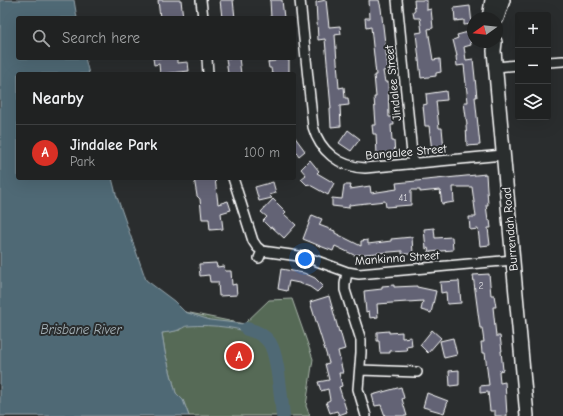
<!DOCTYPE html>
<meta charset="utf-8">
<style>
:root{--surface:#202222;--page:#2d2f2f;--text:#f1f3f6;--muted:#a2a4a5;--line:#3d3f40;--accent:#d93025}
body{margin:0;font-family:"Comic Neue",sans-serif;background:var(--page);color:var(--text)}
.controls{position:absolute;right:12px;top:12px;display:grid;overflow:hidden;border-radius:4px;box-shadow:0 4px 16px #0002}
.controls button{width:36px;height:36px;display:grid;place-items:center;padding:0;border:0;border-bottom:1px solid var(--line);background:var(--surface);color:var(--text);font:20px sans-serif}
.compass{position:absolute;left:467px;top:12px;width:36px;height:36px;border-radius:50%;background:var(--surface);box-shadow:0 4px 16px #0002;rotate:255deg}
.you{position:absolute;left:305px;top:259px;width:14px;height:14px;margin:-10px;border:3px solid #fff;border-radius:50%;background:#1a73e8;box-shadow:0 0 0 6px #1a73e833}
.badge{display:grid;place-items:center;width:26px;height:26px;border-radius:50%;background:var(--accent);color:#fff;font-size:13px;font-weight:700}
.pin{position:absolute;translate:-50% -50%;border:2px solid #fff;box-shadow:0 1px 4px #0006}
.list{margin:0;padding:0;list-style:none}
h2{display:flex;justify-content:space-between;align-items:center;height:52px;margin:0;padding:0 16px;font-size:17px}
h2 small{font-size:13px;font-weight:400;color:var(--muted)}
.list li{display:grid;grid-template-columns:26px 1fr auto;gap:12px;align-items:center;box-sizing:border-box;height:56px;padding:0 16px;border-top:1px solid var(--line)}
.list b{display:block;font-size:15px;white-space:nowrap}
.list p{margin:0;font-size:13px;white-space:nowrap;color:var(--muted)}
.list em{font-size:13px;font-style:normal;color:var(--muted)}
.icon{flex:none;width:22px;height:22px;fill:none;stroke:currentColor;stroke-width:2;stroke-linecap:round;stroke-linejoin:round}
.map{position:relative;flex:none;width:563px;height:416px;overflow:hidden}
.search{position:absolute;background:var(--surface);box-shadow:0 4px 16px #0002;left:16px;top:16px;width:280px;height:44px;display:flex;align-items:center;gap:10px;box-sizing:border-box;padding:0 14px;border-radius:4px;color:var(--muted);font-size:15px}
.panel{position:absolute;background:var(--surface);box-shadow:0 4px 16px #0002;left:16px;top:72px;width:280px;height:108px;border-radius:4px}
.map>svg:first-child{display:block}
.green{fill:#566b57;stroke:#aab5ab}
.water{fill:#506975;stroke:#96a5ac}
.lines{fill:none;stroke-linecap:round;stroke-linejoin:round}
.river{stroke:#506975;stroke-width:14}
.building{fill:#636375;stroke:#fff}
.street-casing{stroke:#fff;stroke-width:12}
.secondary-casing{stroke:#fff;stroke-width:16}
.street{stroke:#2a2d2e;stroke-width:9}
.secondary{stroke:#2a2d2e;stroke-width:13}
.labels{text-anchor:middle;stroke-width:4;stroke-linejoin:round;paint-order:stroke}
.number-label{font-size:10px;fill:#d8d8dc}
.street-label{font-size:12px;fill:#fff;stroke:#2a2d2e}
.water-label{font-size:13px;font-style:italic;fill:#a8b4ba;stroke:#2a2d2e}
</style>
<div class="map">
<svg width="563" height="416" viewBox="0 0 563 416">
<rect width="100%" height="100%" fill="#2a2d2e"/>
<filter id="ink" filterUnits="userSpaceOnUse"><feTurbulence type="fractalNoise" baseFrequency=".025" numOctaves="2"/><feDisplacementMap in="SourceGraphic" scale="8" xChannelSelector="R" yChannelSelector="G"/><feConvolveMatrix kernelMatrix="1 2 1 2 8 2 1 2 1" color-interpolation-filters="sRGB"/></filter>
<g filter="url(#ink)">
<path class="green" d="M292,299L313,359L306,406L310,416H189L183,400L176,393L165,352L162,333L180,330L174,301L185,312L244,324L269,300Z"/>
<path class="water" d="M0,0H74L77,18H18V58H85L89,74H18V178H112L116,194L146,280L174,301L185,312L210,320L244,324L254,329L264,337C241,328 214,324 188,326C184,326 184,328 180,329C176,332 168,332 162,333L165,352L176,393L183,400L189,416H0Z"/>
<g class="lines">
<path class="river" d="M247,329C255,331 264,335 269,342C278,353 281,400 283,416"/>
</g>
<path class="building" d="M158,0H181L183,18H160Z
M220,0H233L235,18H222Z
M270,0H282L284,18H271Z
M326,0L329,27L340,26L341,34L335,35L339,88L344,87L345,98H348L349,105L340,106L341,126L331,127L330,109H331L325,39L318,40L316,2Z
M369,0H379L381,8L388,70L383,71L385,82H388L389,117H393L394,125H391L392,141H394L395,153L377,155L376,134H373L372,125H376L374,97H376L374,75H376L371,27L366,28L365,18H370Z
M414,0H427V10L431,9L433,28L428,29L433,60L440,59L441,72L436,73V76L421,78L416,33L422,32L420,18H414L413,11H415Z
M470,6L472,24L464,25V20L455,21L454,8Z
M468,32L471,45L464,47L466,60L473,59L477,97H475L480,145L467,146L466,125H467L464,102H468L464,65L457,66L456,56H457L453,40L458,38L457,35Z
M153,58H177V63L188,62L189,71L160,74L159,64L154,65Z
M226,58H239L241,74H228Z
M275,58H287V60H289V74H272L271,68H269L268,62L275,61Z
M446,91L447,100L436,101L439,128H442L444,149L432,151L429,126H425L423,105L427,104L426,94Z
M348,130L360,139L351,151L339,143Z
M294,136L305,151L299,156L294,149Z
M310,160L319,171L317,173L334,183L328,195L308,184L307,185L301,179L306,175L301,169Z
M486,174L488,205H486L488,220H490L491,228H488L490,245L480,246L478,229L470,230L469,217H476L472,187H453L454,202L442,204L440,190L420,192V190H411V205L386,207L385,201L349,205V208L332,206V198L342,199L344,185H351L350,189L370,186L371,193L397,189L396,183Z
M194,178H215L218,204L228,201L231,210L221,213L223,229L210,230L209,219H202L200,199L197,196Z
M273,182L276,193L269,195L272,198L259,201L255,187Z
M273,199L286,212L284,214L296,225L284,238L272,227L270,228L263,221L267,217L261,212Z
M312,215L322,219L319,225L335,231V233L361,246V241L368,240V244L391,241V239L412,237L413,254H402V251L354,255L335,246L333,251L320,246L303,239Z
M434,228L435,238L452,237L453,250L429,252L428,248L426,249L424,229Z
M216,263L217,267L224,266L225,271H231L232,285L236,284L237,295L219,296L218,282H210L209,275L200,276L199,264Z
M281,269L304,273L315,278L323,286L317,292L310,287L299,283L289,281L287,291L278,289Z
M489,274L491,295H494L496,307H493L496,336H500L502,351H501L503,370L499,371L500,383L505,382L507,416H495V411H490L488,392L480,393V386L489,385L485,353H482L481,342H484L482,328H480L473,275Z
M459,281L461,303L447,304L446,292L441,293L440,282Z
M394,285V287L417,286V287L436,291L431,313L421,310L423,301L377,304L378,317L370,318L369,311L366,312L364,291L382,289V286Z
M329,296L339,332L340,331L345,349L338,351L343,373H339L342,386L339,387L347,412L339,415L337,411L330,413L326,402L330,400L328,389L321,391L318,382L329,380L325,364L329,363L310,302Z
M432,330L441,338L428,353L420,345Z
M389,331V333L402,332V338L411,337L412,346L406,347L407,350L390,351V353H380L379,341H377V332Z
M453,338L457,355L444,358L440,341Z
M459,370V385L450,386L449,371Z
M401,387L404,398L402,399L407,416H385L381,405L375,406L372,395Z
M427,393L448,401L444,413L423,407Z"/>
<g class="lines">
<g class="street-casing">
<path id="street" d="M201,0L203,18
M300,0L313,127C320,151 339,167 365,168L503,155
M397,0L413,164
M207,58L208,74
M548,62L563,61
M496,67L518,65
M233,178L253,241L257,247L262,251L259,258
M262,251L306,257L347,272L359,274L513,260
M347,272L345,284V290L361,340V353L358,389L366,416
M360,370L417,372"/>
</g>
<g class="secondary-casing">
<path id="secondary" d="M489,18L492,0
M497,18L503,0
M495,42L494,51L527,416"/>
</g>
<use href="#street" class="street"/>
<use href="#secondary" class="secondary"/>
</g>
</g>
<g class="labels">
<g class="number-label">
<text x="403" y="201">41</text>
<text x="481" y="289">2</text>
</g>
<g class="street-label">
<text transform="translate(393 83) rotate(-96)" y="4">Jindalee Street</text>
<text transform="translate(406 152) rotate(-5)" y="4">Bangalee Street</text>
<text transform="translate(510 229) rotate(-95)" y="4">Burrendah Road</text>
<text transform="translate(397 258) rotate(-4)" y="4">Mankinna Street</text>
</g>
<g class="water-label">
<text x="81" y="334">Brisbane River</text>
</g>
</g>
</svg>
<div class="controls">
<button>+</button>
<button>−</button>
<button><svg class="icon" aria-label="layers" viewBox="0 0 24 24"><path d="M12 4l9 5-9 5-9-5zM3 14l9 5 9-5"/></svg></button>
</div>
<svg class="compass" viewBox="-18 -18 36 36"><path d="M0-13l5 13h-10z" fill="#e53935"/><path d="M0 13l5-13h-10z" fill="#a2a4a5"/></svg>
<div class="you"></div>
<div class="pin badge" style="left:239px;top:356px">A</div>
<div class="search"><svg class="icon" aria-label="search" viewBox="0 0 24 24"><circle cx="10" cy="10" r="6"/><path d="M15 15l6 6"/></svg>Search here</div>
<section class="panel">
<h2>Nearby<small></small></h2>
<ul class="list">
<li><span class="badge">A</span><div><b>Jindalee Park</b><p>Park</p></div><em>100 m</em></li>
</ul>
</section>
</div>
